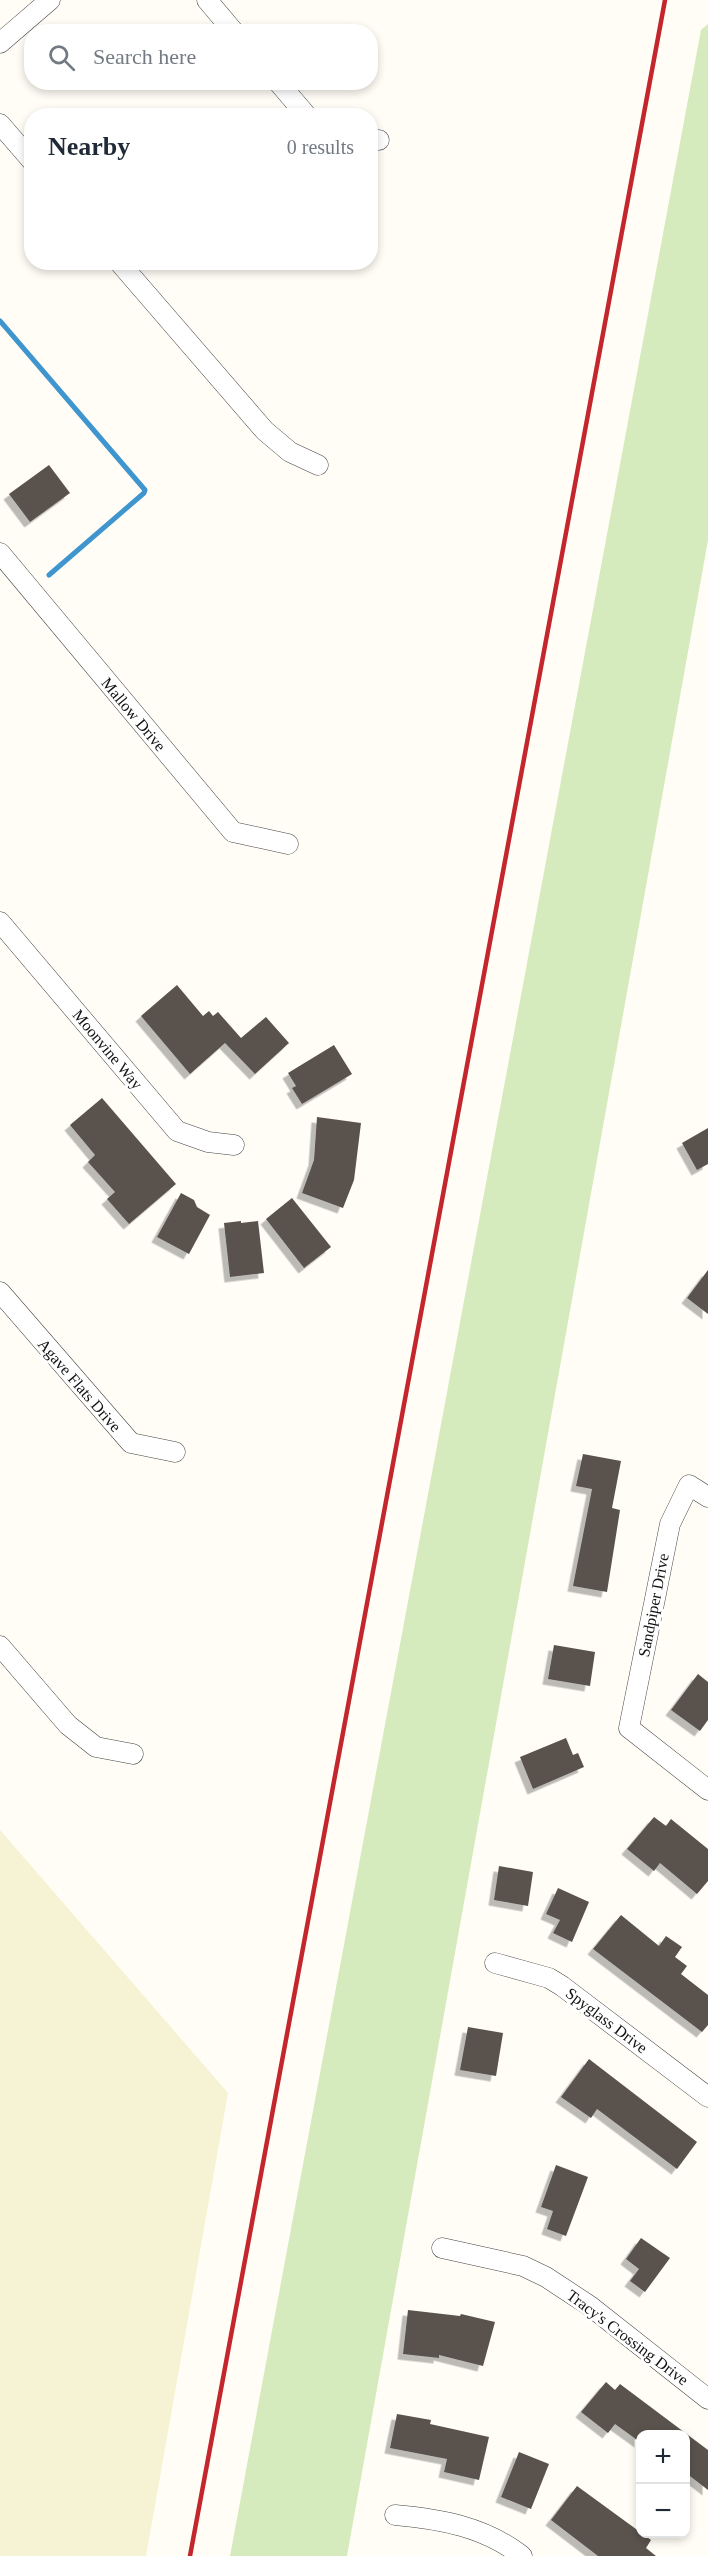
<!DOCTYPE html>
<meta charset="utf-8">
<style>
:root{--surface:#fff;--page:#f6f6f7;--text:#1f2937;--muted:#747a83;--line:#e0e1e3}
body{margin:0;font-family:Georgia,serif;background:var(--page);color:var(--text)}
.controls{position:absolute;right:18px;bottom:18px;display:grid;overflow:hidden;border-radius:12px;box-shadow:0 3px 9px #0003}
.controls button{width:54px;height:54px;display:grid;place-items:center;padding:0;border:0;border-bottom:2px solid var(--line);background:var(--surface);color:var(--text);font:30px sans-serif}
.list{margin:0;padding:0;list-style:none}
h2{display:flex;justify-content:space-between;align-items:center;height:78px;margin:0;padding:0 24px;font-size:26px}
h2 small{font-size:20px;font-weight:400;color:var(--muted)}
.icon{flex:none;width:33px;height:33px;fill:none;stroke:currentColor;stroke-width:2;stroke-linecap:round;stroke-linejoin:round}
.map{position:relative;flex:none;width:708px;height:2556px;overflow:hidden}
.search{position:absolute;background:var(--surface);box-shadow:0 3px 9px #0003;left:24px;top:24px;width:354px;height:66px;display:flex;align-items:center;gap:15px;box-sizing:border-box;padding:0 21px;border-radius:24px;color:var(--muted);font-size:22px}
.panel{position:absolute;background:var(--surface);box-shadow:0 3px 9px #0003;left:24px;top:108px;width:354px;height:162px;border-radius:24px}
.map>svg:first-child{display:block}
.farmland{fill:#f6f3d4}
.green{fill:#d5ebbd}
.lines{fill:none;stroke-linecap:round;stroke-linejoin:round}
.stream{stroke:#3f96cf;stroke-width:5}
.building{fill:#5a524d;filter:url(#shadow)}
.minor-casing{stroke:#444;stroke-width:21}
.minor{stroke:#fff;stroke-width:20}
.rail{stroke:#c4262e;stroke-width:4.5}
.labels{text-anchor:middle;stroke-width:6;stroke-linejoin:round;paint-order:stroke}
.street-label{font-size:16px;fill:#111;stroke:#fff}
</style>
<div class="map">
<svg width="708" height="2556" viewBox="0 0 708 2556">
<defs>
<filter id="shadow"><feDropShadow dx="-5.5" dy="5.5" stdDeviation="0" flood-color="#0004"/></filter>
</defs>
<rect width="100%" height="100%" fill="#fffdf5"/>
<path class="farmland" d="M0,1830L228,2093L146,2556H0Z"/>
<path class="green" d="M708,24V540L347,2556H230L701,30Z"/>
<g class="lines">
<path class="stream" d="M0,321L145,490L144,493L49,575"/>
</g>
<path class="building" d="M49,465L70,493L30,522L9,494Z
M177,985L203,1016L209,1011L213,1016L218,1012L241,1038L266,1017L289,1043L255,1074L225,1043L190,1074L141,1016Z
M334,1045L352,1074L302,1104L292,1088L296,1086L288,1073Z
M102,1098L176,1184L129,1224L107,1199L115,1192L88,1162L95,1155L70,1125Z
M317,1117L361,1123L354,1180L343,1208L302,1193L314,1160Z
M708,1128V1164L697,1170L682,1143Z
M181,1193L194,1200L197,1207L210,1215L189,1254L157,1237Z
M292,1198L331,1247L304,1268L266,1219Z
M241,1221V1223L258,1221L264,1273L230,1277L224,1223Z
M708,1270V1314L687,1298Z
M583,1454L621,1461L612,1508L620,1510L607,1592L573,1586L592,1489L576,1486Z
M554,1645L595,1652L590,1686L548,1679Z
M698,1674L708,1682V1720L700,1731L671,1710Z
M566,1738L573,1755L578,1753L584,1767L533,1789L520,1757Z
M654,1817L666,1826L671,1819L708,1849V1881L697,1894L660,1863L654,1871L627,1849Z
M499,1866L533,1872L528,1906L494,1900Z
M558,1888L589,1902L572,1942L553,1933L560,1920L546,1914Z
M621,1915L659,1946L666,1936L682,1947L675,1957L687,1966L681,1974L708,1995V2025L702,2032L593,1949Z
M468,2027L503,2033L496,2076L460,2070Z
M589,2059L697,2142L677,2169L597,2109L591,2118L561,2097Z
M556,2165L588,2177L566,2236L547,2229L553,2211L541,2207Z
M641,2238L670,2258L645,2292L630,2281L639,2269L626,2259Z
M408,2310L460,2316L461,2314L495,2322L483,2366L439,2355V2358L403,2354Z
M606,2382L615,2390L620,2384L708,2450V2490L686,2473V2434H640V2442L615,2424L608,2433L581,2412Z
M397,2414L431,2420L430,2424L489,2437L479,2480L444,2472L447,2459L390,2448Z
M519,2452L549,2464L531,2509L501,2497Z
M577,2486L651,2540L646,2548L656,2556H598L551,2520Z"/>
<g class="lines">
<g class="minor-casing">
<path id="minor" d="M207,0L234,32
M0,43L50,0
M278,82L307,116
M0,124L32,161
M370,140H379
M119,262L265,431L290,452L318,465
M0,553L233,832L288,844
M0,922L177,1131L208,1142L234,1145
M0,1292L131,1443L175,1452
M708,1497L689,1485L670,1524L629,1728L708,1790
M0,1646L68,1725L96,1747L133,1754
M495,1963L549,1978L562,1986L708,2097
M442,2248L523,2266L546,2277L590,2306L708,2399
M395,2515C441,2519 485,2527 522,2556"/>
</g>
<use href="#minor" class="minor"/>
<path class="rail" d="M190,2556L665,0"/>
</g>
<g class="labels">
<g class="street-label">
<text transform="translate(134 714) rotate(50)" y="6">Mallow Drive</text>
<text transform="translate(108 1049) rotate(50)" y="6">Moonvine Way</text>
<text transform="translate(80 1385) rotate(49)" y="6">Agave Flats Drive</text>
<text transform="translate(653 1605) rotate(-79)" y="6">Sandpiper Drive</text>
<text transform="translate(607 2020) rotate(37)" y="6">Spyglass Drive</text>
<text transform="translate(628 2337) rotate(37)" y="6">Tracy's Crossing Drive</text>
</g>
</g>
</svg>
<div class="controls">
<button>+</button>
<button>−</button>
</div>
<div class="search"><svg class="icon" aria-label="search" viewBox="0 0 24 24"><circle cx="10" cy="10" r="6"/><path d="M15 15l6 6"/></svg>Search here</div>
<section class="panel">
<h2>Nearby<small>0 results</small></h2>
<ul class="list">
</ul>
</section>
</div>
